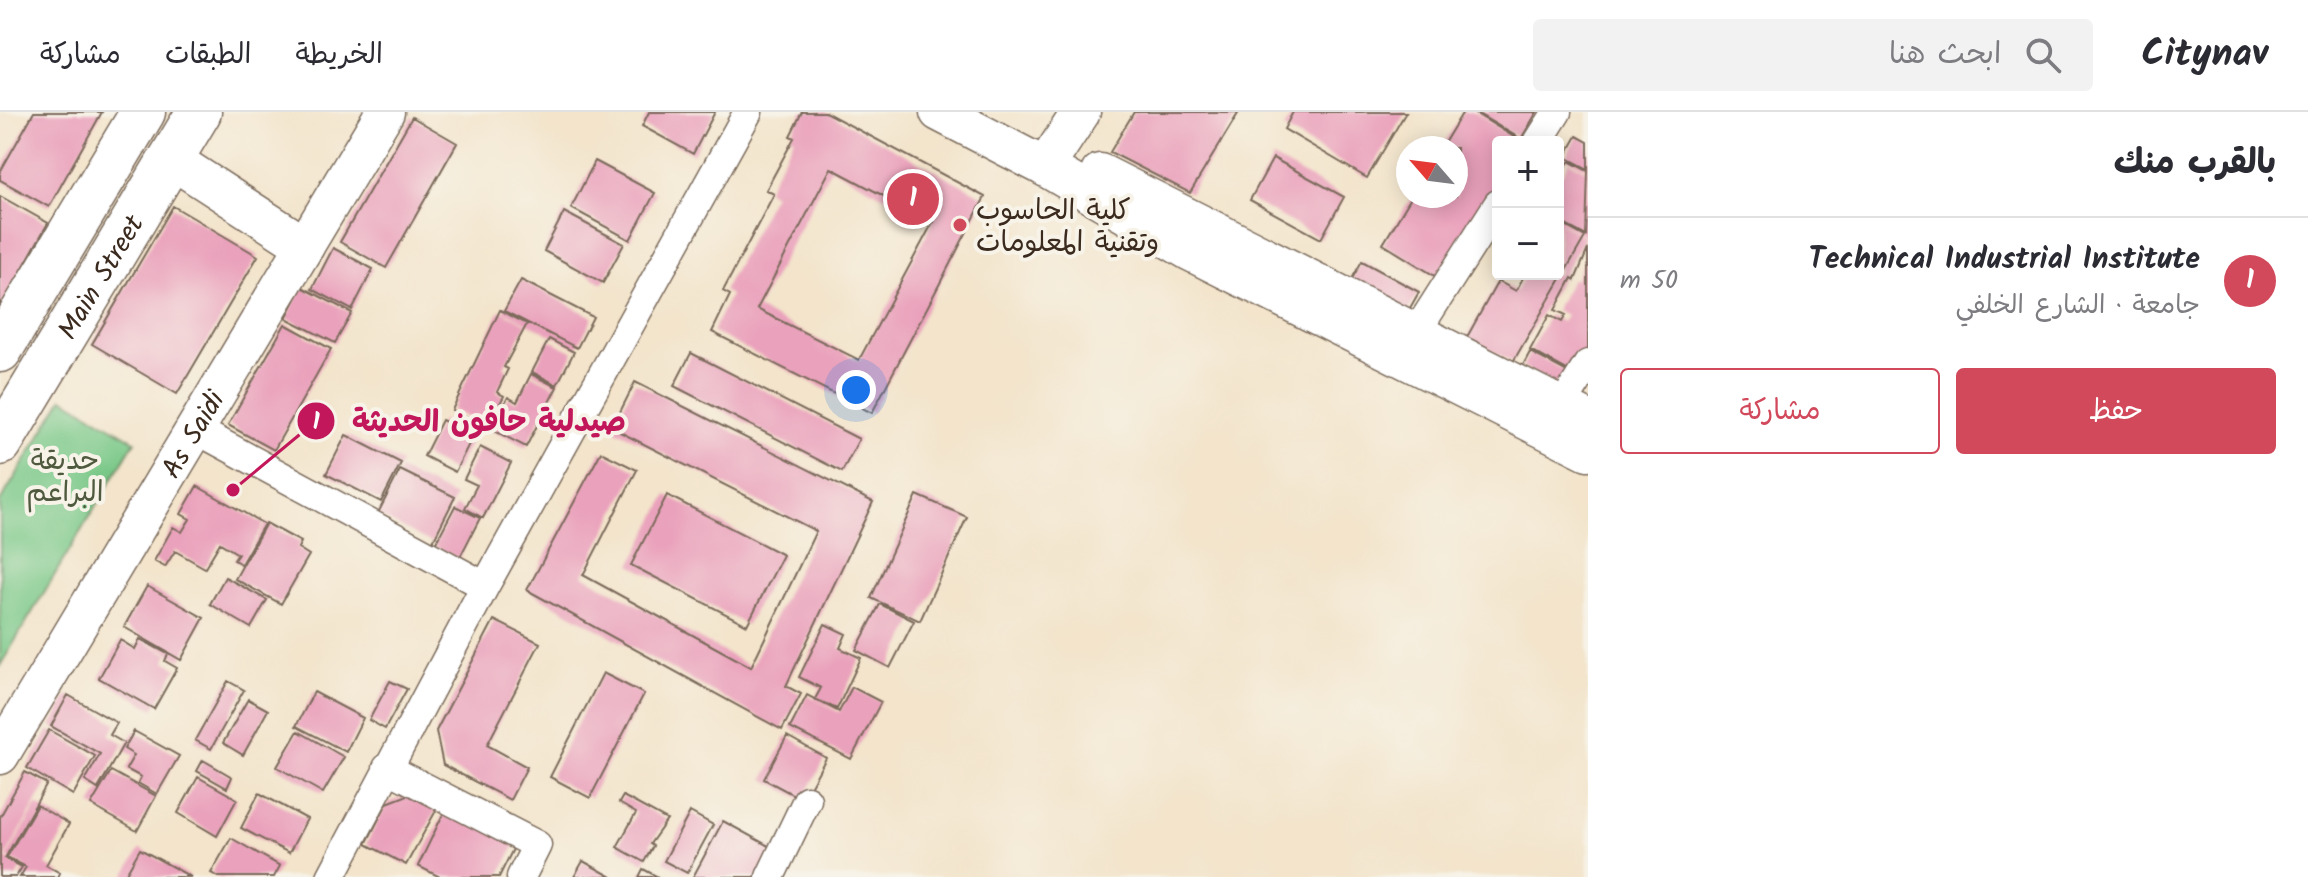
<!DOCTYPE html>
<html lang="ar">
<meta charset="utf-8">
<style>
:root{--surface:#fff;--page:#f2f2f3;--text:#2b2b33;--muted:#7c7c81;--line:#e1e1e2;--accent:#d1495b}
body{margin:0;font-family:Kalam,"Playpen Sans Arabic",sans-serif;background:var(--page);color:var(--text);direction:rtl}
.controls{position:absolute;right:24px;top:24px;display:grid;overflow:hidden;border-radius:8px;box-shadow:0 4px 20px #0003}
.controls button{width:72px;height:72px;display:grid;place-items:center;padding:0;border:0;border-bottom:2px solid var(--line);background:var(--surface);color:var(--text);font:40px sans-serif}
.compass{position:absolute;left:1396px;top:24px;width:72px;height:72px;border-radius:50%;background:var(--surface);box-shadow:0 4px 20px #0003;rotate:298deg}
.you{position:absolute;left:856px;top:278px;width:28px;height:28px;margin:-20px;border:6px solid #fff;border-radius:50%;background:#1a73e8;box-shadow:0 0 0 12px #1a73e833}
.badge{display:grid;place-items:center;width:52px;height:52px;border-radius:50%;background:var(--accent);color:#fff;font-size:26px;font-weight:700}
.pin{position:absolute;translate:-50% -50%;border:4px solid #fff;box-shadow:0 2px 8px #0006}
.list{margin:0;padding:0;list-style:none}
h2{display:flex;justify-content:space-between;align-items:center;height:104px;margin:0;padding:0 32px;font-size:34px}
h2 small{font-size:26px;font-weight:400;color:var(--muted)}
.list li{display:grid;grid-template-columns:52px 1fr auto;gap:24px;align-items:center;box-sizing:border-box;height:128px;padding:0 32px;border-top:2px solid var(--line)}
.list b{display:block;font-size:30px;white-space:nowrap}
.list p{margin:0;font-size:26px;white-space:nowrap;color:var(--muted)}
.list em{font-size:26px;font-style:normal;color:var(--muted)}
.actions{display:flex;gap:16px;padding:24px 32px}
.actions a{flex:1;padding:18px 0;border:2px solid var(--accent);border-radius:8px;text-align:center;font-size:28px;color:var(--accent)}
.actions .main{background:var(--accent);color:#fff}
.icon{flex:none;width:44px;height:44px;fill:none;stroke:currentColor;stroke-width:2;stroke-linecap:round;stroke-linejoin:round}
.map{position:relative;flex:none;width:1588px;height:765px;overflow:hidden;direction:ltr}
header{display:flex;align-items:center;gap:48px;box-sizing:border-box;height:112px;padding:0 40px;background:var(--surface);border-bottom:2px solid var(--line)}
header strong{font-size:38px}
nav{display:flex;gap:44px;margin-inline-start:auto;font-size:28px}
.search{width:560px;height:72px;background:var(--page);display:flex;align-items:center;gap:20px;box-sizing:border-box;padding:0 28px;border-radius:8px;color:var(--muted);font-size:30px}
main{display:flex}
aside{flex:1;background:var(--surface)}
.map>svg:first-child{display:block}
.green{fill:#79c888;stroke:#5a7953;stroke-width:2}
.building{fill:#eaa2bc;fill-rule:evenodd}
.lines{fill:none;stroke-linecap:round;stroke-linejoin:round}
.street-casing{stroke:#7b6b5b;stroke-width:31}
.secondary-casing{stroke:#7b6b5b;stroke-width:41}
.primary-casing{stroke:#7b6b5b;stroke-width:47}
.street{stroke:#fff;stroke-width:28}
.secondary{stroke:#fff;stroke-width:38}
.primary{stroke:#fff;stroke-width:44}
.poi-dot{fill:#d1495b;stroke:#f7f3e8;stroke-width:3}
.labels{text-anchor:middle;stroke-width:8;stroke-linejoin:round;paint-order:stroke}
.poi-label{font-size:28px;fill:#3b2a1e;stroke:#f7f3e8;text-anchor:start}
.street-label{font-size:28px;fill:#3b2a1e;stroke:#f7f3e8}
.park-label{font-size:28px;fill:#4e593e;stroke:#f7f3e8}
.leader{fill:none;stroke:#c2185b;stroke-width:3}
.callout-dot{fill:#c2185b;stroke:#f7f3e8;stroke-width:3}
.mark-label{font-size:24px;text-anchor:middle;font-weight:bold;fill:#fff}
.callout-label{font-size:30px;text-anchor:middle;font-weight:bold;fill:#c2185b;stroke:#f7f3e8;stroke-width:8;stroke-linejoin:round;paint-order:stroke}
</style>
<header>
<strong>Citynav</strong>
<div class="search"><svg class="icon" aria-label="search" viewBox="0 0 24 24"><circle cx="10" cy="10" r="6"/><path d="M15 15l6 6"/></svg>ابحث هنا</div>
<nav><a>الخريطة</a><a>الطبقات</a><a>مشاركة</a></nav>
</header>
<main>
<aside>
<h2>بالقرب منك<small></small></h2>
<ul class="list">
<li><span class="badge">1</span><div><b>Technical Industrial Institute</b><p>جامعة · الشارع الخلفي</p></div><em>50 m</em></li>
</ul>
<div class="actions"><a class="main">حفظ</a><a>مشاركة</a></div>
</aside>
<div class="map">
<svg width="1588" height="765" viewBox="0 0 1588 765">
<rect width="100%" height="100%" fill="#f7f3e8"/>
<filter id="ink" filterUnits="userSpaceOnUse"><feTurbulence type="fractalNoise" baseFrequency=".0125" numOctaves="2"/><feDisplacementMap in="SourceGraphic" scale="16" xChannelSelector="R" yChannelSelector="G"/><feConvolveMatrix kernelMatrix="1 2 1 2 8 2 1 2 1" color-interpolation-filters="sRGB"/></filter>
<filter id="wash" filterUnits="userSpaceOnUse"><feTurbulence type="fractalNoise" baseFrequency=".006" numOctaves="4" result="noise"/><feDisplacementMap in="SourceGraphic" scale="32" xChannelSelector="R" yChannelSelector="G"/><feGaussianBlur stdDeviation="1.8" result="paint"/><feColorMatrix in="noise" values="0 0 0 0 0 0 0 0 0 0 0 0 0 0 0 0 0 1.4 0 .05"/><feComposite in="paint" operator="in"/></filter>
<g filter="url(#wash)">
<rect width="100%" height="100%" fill="#f3e4cb"/>
<path class="green" d="M63,286L135,329L0,554V390Z"/>
<g id="blocks">
<path class="building" d="M34,0H102L49,95L0,68V60Z
M649,0H715L693,42L642,14Z
M802,0H825L985,85L872,301L712,220L730,183L723,179L774,82L766,78L794,26L790,24ZM831,56L933,110L859,248L757,197Z
M1134,0H1239L1190,81L1110,40Z
M1293,0H1406L1367,66L1284,17Z
M1463,0H1473L1522,30H1498V72L1440,167L1383,132L1412,84H1456V36H1441Z
M1475,0H1537L1521,27Z
M412,5L457,31L386,156L340,130Z
M1577,24L1588,30V57L1565,45Z
M1273,46L1344,85L1321,127L1250,88Z
M595,49L655,81L630,128L571,96Z
M1569,49L1588,59L1586,124L1558,109V70Z
M0,84L48,111L0,197Z
M173,94L258,144L177,282L92,232Z
M564,100L624,132L603,171L544,139Z
M1558,110L1585,125L1513,250L1467,225L1498,169L1516,179L1525,162H1558Z
M333,136L373,157L352,198L312,177Z
M1588,137V243L1576,263L1530,238L1549,203L1562,210L1566,203L1555,198L1572,166L1575,168Z
M1362,149L1419,180L1401,212L1344,181Z
M521,168L593,205L577,236L504,199Z
M302,175L352,201L335,231L286,206Z
M500,198L527,212L504,255L508,257L497,280L504,284L487,315L452,298Z
M285,212L331,237L274,338L228,313Z
M549,227L574,240L557,273L532,260Z
M1530,240L1577,265L1568,280L1522,255Z
M691,241L859,327L842,360L674,274Z
M531,262L557,275L526,335L491,317L508,285L517,290Z
M635,270L873,390L786,574L801,582L782,618L527,478L601,340L637,358L583,463L751,555L816,419L612,316Z
M442,308L473,324L455,360L424,344Z
M346,323L401,351L381,390L326,362Z
M480,335L511,351L483,406L465,396L477,373L464,367Z
M400,358L455,385L432,431L377,403Z
M197,374L264,412L241,452L234,448L238,442L220,431L205,456L175,439L165,455L154,449L173,415L182,420L190,407L181,402Z
M667,383L783,443L747,513L631,453Z
M917,383L967,405L920,509L871,486Z
M455,394L480,406L459,447L434,434Z
M266,411L301,430L298,436L309,443L281,492L235,467Z
M225,465L267,488L251,516L210,492Z
M147,474L204,506L181,548L124,515Z
M880,492L914,509L890,556L856,538Z
M494,508L540,531L487,633L527,655L510,688L443,653L436,619Z
M825,512L846,522L840,536L861,546L837,597L815,587L821,576L799,565Z
M140,527L168,542L165,549L177,556L154,597L99,566L120,528L135,537Z
M603,561L644,582L590,686L550,665Z
M228,569L244,578L211,637L195,628Z
M390,569L407,577L385,617L369,608Z
M852,575L881,590L851,647L790,616L807,583L839,600Z
M314,580L363,606L346,640L296,614Z
M68,583L117,611L110,623L124,631L98,677L85,669L100,642L51,614Z
M248,587L268,598L243,643L223,631Z
M49,618L95,644L73,683L27,656Z
M134,619L179,644L157,682L138,671L141,665L126,657L134,643L124,637Z
M298,619L344,645L323,681L277,655Z
M787,624L826,646L803,688L764,667Z
M203,648L232,665L227,676L197,659Z
M111,659L156,684L137,719L91,693Z
M25,660L47,672L5,746L22,755L16,765H0V705Z
M198,665L237,687L217,724L178,701Z
M259,681L307,707L289,741L241,716Z
M413,681L438,695L406,753L366,732L387,691Z
M623,684L667,708L650,732L653,734L644,750L617,735L636,701L619,691Z
M37,693L69,712L46,753L60,761L58,765H20L26,755L7,745Z
M446,696L516,731L499,765H440L418,754Z
M690,700L713,713L687,761L664,749Z
M723,709L774,737L759,765H693Z
M231,726L280,754L274,765H219L211,761Z
M140,737L191,765H124Z
M583,749L612,765H574Z
M643,757L658,765H639Z"/>
</g>
</g>
<g filter="url(#ink)">
<use href="#blocks" fill-opacity="0" stroke="#7b6b5b" stroke-width="2"/>
<g class="lines">
<g class="street-casing">
<path id="street" d="M1538,30L1557,0
M1415,222L1498,92
M1562,294L1588,252
M195,317L485,474
M387,656L537,733L521,765
M331,765L485,474L748,0
M770,765L807,688"/>
</g>
<g class="secondary-casing">
<g id="secondary">
<path d="M939,0L1045,55L1191,140L1588,339"/>
<path d="M171,47L305,134"/>
<path d="M1045,55L1081,0"/>
<path d="M1100,61L1588,308"/>
<path id="s1" d="M0,643L385,0"/>
</g>
</g>
<g class="primary-casing">
<g id="primary">
<path d="M0,238L143,0"/>
<path id="s2" d="M0,331L199,0"/>
</g>
</g>
<use href="#street" class="street"/>
<use href="#secondary" class="secondary"/>
<use href="#primary" class="primary"/>
</g>
</g>
<circle class="poi-dot" cx="960" cy="113" r="8"/>
<g class="labels">
<g class="poi-label">
<text x="976" y="107">كلية الحاسوب<tspan x="976" dy="32">وتقنية المعلومات</tspan></text>
</g>
<g class="street-label">
<text dy="10" stroke="none"><textPath href="#s2" startOffset="194">Main Street</textPath></text>
<text dy="10" stroke="none"><textPath href="#s1" startOffset="374">As Saidi</textPath></text>
</g>
<g class="park-label">
<text x="65" y="357">حديقة<tspan x="65" dy="32">البراعم</tspan></text>
</g>
</g>
<path class="leader" d="M233 378L316 309"/>
<g class="callout-dot">
<circle cx="233" cy="378" r="8"/>
<circle cx="316" cy="309" r="20"/>
</g>
<g class="mark-label">
<text x="316" y="317">1</text>
</g>
<g class="callout-label">
<text x="489" y="319">صيدلية حافون الحديثة</text>
</g>
</svg>
<div class="controls">
<button>+</button>
<button>−</button>
</div>
<svg class="compass" viewBox="-18 -18 36 36"><path d="M0-13l5 13h-10z" fill="#e53935"/><path d="M0 13l5-13h-10z" fill="#7c7c81"/></svg>
<div class="you"></div>
<div class="pin badge" style="left:913px;top:87px">1</div>
</div>
</main>
